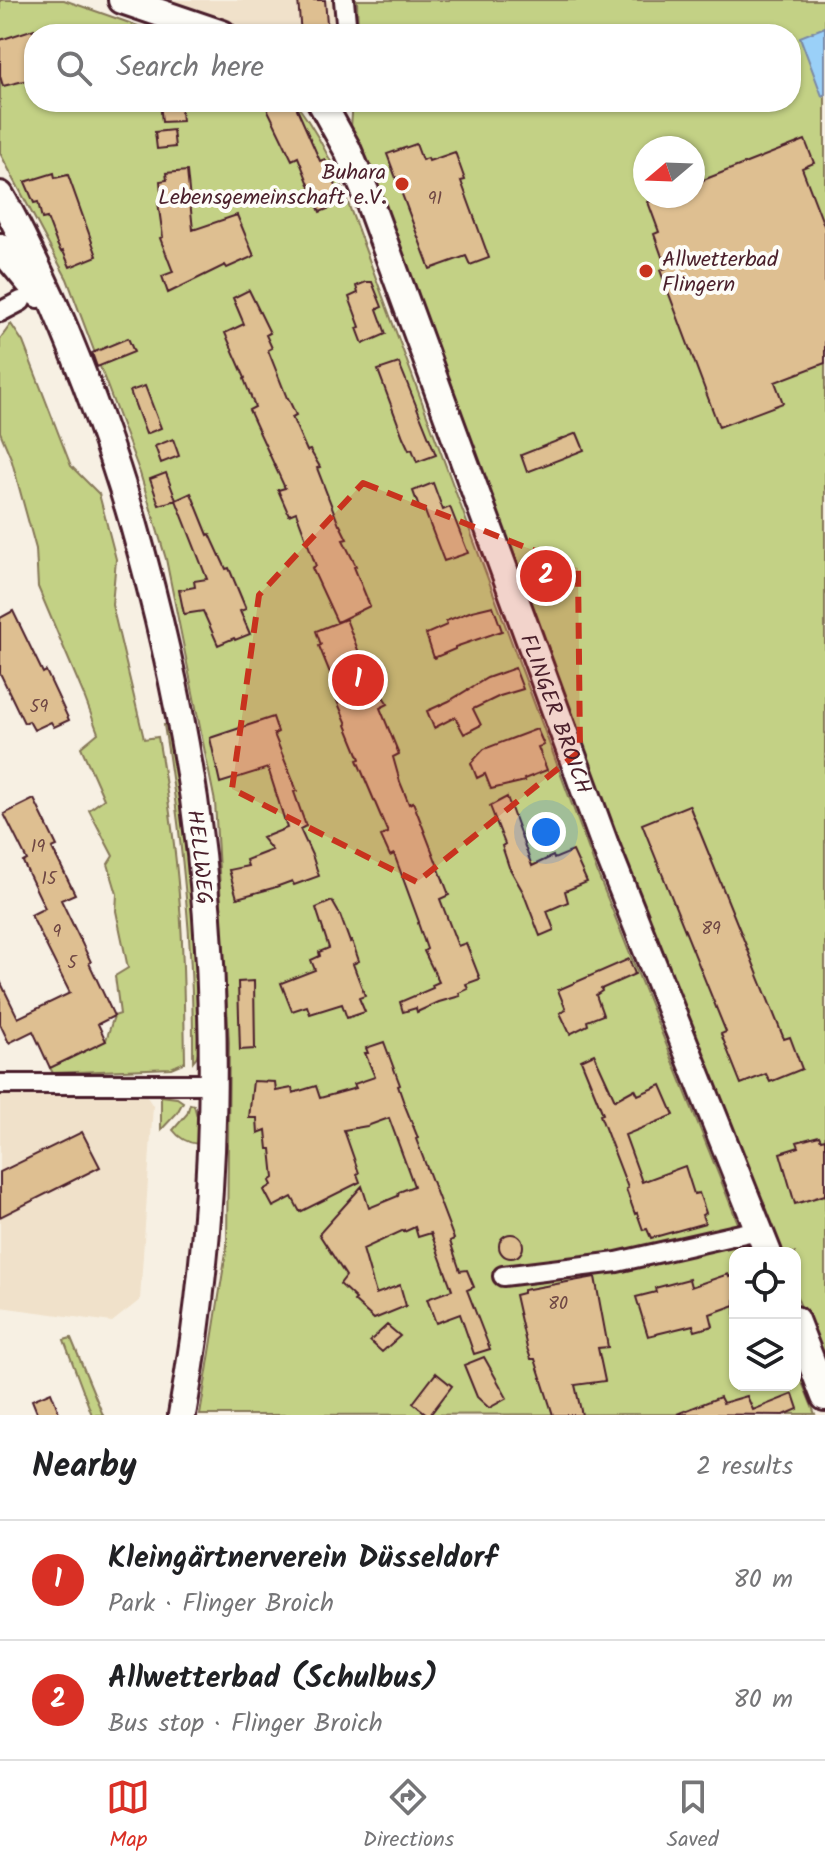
<!DOCTYPE html>
<meta charset="utf-8">
<style>
:root{--surface:#fff;--page:#f6f6f6;--text:#202124;--muted:#757577;--line:#e0e0e0;--accent:#d93025}
body{margin:0;font-family:Kalam,sans-serif;background:var(--page);color:var(--text)}
.controls{position:absolute;right:24px;bottom:24px;display:grid;overflow:hidden;border-radius:16px;box-shadow:0 2px 6px #0004}
.controls button{width:72px;height:72px;display:grid;place-items:center;padding:0;border:0;border-bottom:2px solid var(--line);background:var(--surface);color:var(--text);font:40px sans-serif}
.compass{position:absolute;left:633px;top:136px;width:72px;height:72px;border-radius:50%;background:var(--surface);box-shadow:0 2px 6px #0004;rotate:251deg}
.you{position:absolute;left:546px;top:832px;width:28px;height:28px;margin:-20px;border:6px solid #fff;border-radius:50%;background:#1a73e8;box-shadow:0 0 0 12px #1a73e833}
.badge{display:grid;place-items:center;width:52px;height:52px;border-radius:50%;background:var(--accent);color:#fff;font-size:26px;font-weight:700}
.pin{position:absolute;translate:-50% -50%;border:4px solid #fff;box-shadow:0 2px 8px #0006}
.list{margin:0;padding:0;list-style:none}
h2{display:flex;justify-content:space-between;align-items:center;height:104px;margin:0;padding:0 32px;font-size:34px}
h2 small{font-size:26px;font-weight:400;color:var(--muted)}
.list li{display:grid;grid-template-columns:52px 1fr auto;gap:24px;align-items:center;box-sizing:border-box;height:120px;padding:0 32px;border-top:2px solid var(--line)}
.list b{display:block;font-size:30px;white-space:nowrap}
.list p{margin:0;font-size:26px;white-space:nowrap;color:var(--muted)}
.list em{font-size:26px;font-style:normal;color:var(--muted)}
.icon{flex:none;width:44px;height:44px;fill:none;stroke:currentColor;stroke-width:2;stroke-linecap:round;stroke-linejoin:round}
.map{position:relative;flex:none;width:825px;height:1415px;overflow:hidden}
.search{position:absolute;background:var(--surface);box-shadow:0 2px 6px #0004;left:24px;right:24px;top:24px;height:88px;display:flex;align-items:center;gap:20px;box-sizing:border-box;padding:0 28px;border-radius:32px;color:var(--muted);font-size:30px}
.sheet{height:344px;background:var(--surface)}
nav{display:flex;justify-content:space-around;align-items:center;box-sizing:border-box;height:112px;border-top:2px solid var(--line);background:var(--surface);font-size:22px;color:var(--muted)}
nav a{display:grid;justify-items:center;gap:4px}
nav .on{color:var(--accent)}
.map>svg:first-child{display:block}
.built{fill:#f0e1ca}
.green{fill:#c3d185;stroke:#867858;stroke-width:2;fill-rule:evenodd}
.water{fill:#9ad0f8;stroke:#7a89a6;stroke-width:2}
.building{fill:#debf91;stroke:#4a1f2b;stroke-width:2}
.lines{fill:none;stroke-linecap:round;stroke-linejoin:round}
.street-casing{stroke:#4a1f2b;stroke-width:24}
.secondary-casing{stroke:#4a1f2b;stroke-width:32}
.street{stroke:#fdfcf7;stroke-width:18}
.secondary{stroke:#fdfcf7;stroke-width:26}
.marked{fill:#c8321e;fill-opacity:0.2;stroke:#c8321e;stroke-width:6;stroke-dasharray:16 10;stroke-linejoin:round}
.poi-dot{fill:#c8321e;stroke:#fdfcf7;stroke-width:3}
.labels{text-anchor:middle;stroke-width:8;stroke-linejoin:round;paint-order:stroke}
.number-label{font-size:18px;fill:#6f4744}
.poi-label{font-size:22px;fill:#4a1f2b;stroke:#fdfcf7;text-anchor:end}
.street-label{font-size:22px;fill:#4a1f2b;stroke:#fdfcf7}
</style>
<div class="map">
<svg width="825" height="1415" viewBox="0 0 825 1415">
<rect width="100%" height="100%" fill="#f7f0e3"/>
<filter id="ink" filterUnits="userSpaceOnUse"><feTurbulence type="fractalNoise" baseFrequency=".0125" numOctaves="2"/><feDisplacementMap in="SourceGraphic" scale="16" xChannelSelector="R" yChannelSelector="G"/><feConvolveMatrix kernelMatrix="1 2 1 2 8 2 1 2 1" color-interpolation-filters="sRGB"/></filter>
<g filter="url(#ink)">
<path class="built" d="M159,0H333L334,34H257Z
M140,1086L153,1106L140,1300L112,1322L0,1307V1087Z"/>
<path class="green" d="M0,0H64L161,34H34V102H295C313,126 327,152 339,179L599,877L750,1253H735V1385H795V1365L815,1414L200,1415L227,1246L229,1042L215,802L166,559L140,473L67,279L0,153Z
M357,0H825V1367L795,1292V1253H779L614,839L494,507L351,127L353,102H791V34H358ZM645,148H693V196H645Z
M11,324L23,342L71,466L99,494L116,559L112,605L144,739L158,737C167,789 175,842 179,895C184,951 184,1006 185,1062L171,1068L53,1073L50,1068L106,1040L114,1016L120,1014L115,976L128,968L116,911L117,894L108,864L113,856L89,810L104,799L81,747L98,733L83,693L38,587L36,549L11,458L0,432V339Z
M164,725H169C186,831 197,936 200,1044L197,1056L193,1061C194,949 182,836 164,725Z
M161,1096L177,1098L183,1102L177,1113L161,1130Z
M190,1104L194,1105L199,1124L198,1144C188,1143 179,1138 173,1130L187,1114Z
M71,1338L103,1415H92L64,1340Z"/>
<path class="water" d="M825,27V94L822,96L800,37Z"/>
<path class="building" d="M298,0H325L328,34H301Z
M34,29V69L26,71L28,80L3,86L0,76V40Z
M160,102H180L182,121L162,122Z
M264,102H294L320,161L325,159L343,203L320,212L298,157L292,160Z
M173,130L175,147L157,149L155,132Z
M805,140L814,163L802,168L825,228V363L775,382L783,403L719,427L660,270L666,268L654,234L659,232L648,202L663,196H693V184Z
M416,144L422,160L428,158L429,161L455,152L465,180L461,181L489,258L470,265L466,256L430,269L387,154Z
M187,171L193,230L237,215L254,256L227,268L225,265L168,293L162,276L173,272L160,238L163,237L158,202H162L160,181L167,180L166,173Z
M54,173L55,178L68,175L97,256L70,267L63,251L61,252L57,244L47,218L42,219L38,202L34,203L25,182Z
M366,282H372L382,307L377,309L386,334L363,344L357,328L360,327L349,297L358,293L356,286Z
M249,290L270,333L266,335L272,348L268,350L287,398H288L296,415L292,417L307,451L310,450L320,467L317,468L339,525H340L347,539L343,540L356,566L354,567L370,606L337,622L312,568L316,566L296,512L289,515L278,490L285,488L249,410L255,407L244,379L245,378L225,333L244,324L233,298Z
M128,338L134,352L97,367L92,353Z
M399,363L436,455L417,462L412,449L409,450L403,437L378,370Z
M145,386L161,428L146,434L130,391Z
M577,433L584,450L527,472L521,455Z
M173,439L179,456L161,463L155,446Z
M166,473L176,500L159,505L150,479Z
M433,483L443,510L450,507L468,553L444,561L424,509L420,510L413,491Z
M191,493L208,535L210,534L226,569L229,568L246,609L240,611L250,634L235,640L234,638L218,645L203,611L184,614L179,590L195,587L194,581L207,579L176,500Z
M493,606L502,631L455,647V649L434,658L426,634L447,625L446,621L472,611Z
M13,611L43,673L46,671L69,720L54,727L51,722L34,730L29,721L24,723L0,673V618Z
M346,619L363,663L366,662L375,685L388,704L380,708L399,754L393,757L400,782L409,804L413,802L449,895L440,899L458,946L466,943L480,979L466,984L468,989L459,993L460,996L439,1002L417,1012L416,1008L403,1012L400,1002L433,988L432,985L439,982L424,951L427,949L418,923L419,922L394,854L390,856L381,836L388,833L357,760L360,759L346,725L347,724L337,701L339,700L332,685H335L319,646L321,645L316,631Z
M515,668L523,689L500,696L473,709L481,725L464,734L455,717L434,728L427,711L449,701L487,678Z
M273,717L278,732L274,734L297,791L294,792L306,826L300,829L312,855L319,876L294,885L292,881L273,888L237,898L229,870L248,866L246,860L272,850L262,838L287,828L268,768L220,783L210,738Z
M537,729L544,745L538,747L547,770L524,779L525,781L491,789L485,774L477,778L471,763L484,749Z
M507,797L532,866L553,856L554,859L573,851L587,882L565,891L568,902L547,911L554,930L540,936L523,892L509,867L502,846L505,844L490,806Z
M34,799L57,846L52,848L75,894L61,900L91,962L89,963L114,1016L98,1024L106,1041L50,1068L33,1031L9,1043L0,1024V981L18,1018L70,993L31,915L45,908L23,862L27,860L4,814Z
M689,805L784,1039L790,1037L802,1069L770,1082L766,1074L741,1084L721,1034L726,1032L642,824Z
M332,901L340,915L350,942L352,941L359,961L353,964L365,996L359,998L365,1012L347,1018L342,1004L310,1014L307,1006L292,1011L281,983L315,970L311,960L320,956L319,952L329,948L316,908Z
M629,959L635,974L601,989L602,991L596,995L603,1015L587,1021L588,1025L570,1034L560,1013L566,1010L558,990Z
M254,981L255,1049L240,1050L238,982Z
M384,1042L400,1085L398,1086L405,1106L418,1138L416,1139L454,1239L450,1241L460,1271L467,1270L474,1287L467,1290L490,1349L474,1354L460,1314L436,1323L427,1299L452,1290L431,1233L418,1237L415,1227L404,1232V1230L363,1249L376,1294L400,1285L406,1306L374,1319L354,1301L356,1299L340,1284L346,1276L319,1234L362,1186L369,1208L398,1196L399,1192L414,1186L389,1118L367,1126L344,1130L359,1173L357,1174L360,1182L300,1212L292,1197L273,1207L264,1190L272,1185L270,1181L274,1178L271,1149H268L266,1130L258,1133L257,1118H249L253,1081L275,1082L276,1091L292,1088L293,1093L316,1086L320,1098L356,1088L354,1084L375,1077L365,1053H368L366,1048Z
M594,1054L615,1100L635,1089L638,1095L661,1085L674,1115L625,1135L642,1182L685,1166L694,1194L699,1193L706,1213L702,1215L705,1223L651,1238L647,1229L643,1230L637,1213L635,1214L626,1189L628,1188L600,1115L603,1114L581,1060Z
M82,1132L100,1167L0,1217V1172Z
M819,1136L821,1140L825,1139V1195L795,1204L780,1153L799,1147L797,1142Z
M499 1246a12 12 0 1 1 24 0a12 12 0 1 1-24 0Z
M728,1274L729,1277L735,1274V1305L710,1314L713,1326L695,1331L693,1325L648,1336L636,1297L656,1292L655,1288L689,1279L691,1287Z
M595,1277L608,1347L598,1348L605,1381L575,1385L582,1415H553L535,1359H531L527,1348L515,1295L523,1293V1290Z
M387,1325L400,1336L382,1352L370,1341Z
M484,1357L507,1398L489,1408L477,1397L464,1365Z
M436,1373L452,1386L430,1415H428L413,1403Z
M51,1392L60,1415H38L32,1400Z
M793,1394L798,1409L784,1415L677,1414L720,1397L723,1403L747,1396L753,1410Z"/>
<g class="lines">
<g class="street-casing">
<path id="street" d="M344,0L347,34
M0,312L21,301
M0,1084H212
M503,1276L617,1262L758,1230"/>
</g>
<g class="secondary-casing">
<g id="secondary">
<path d="M122,0L222,34"/>
<path id="s1" d="M321,102L347,149L367,196L605,845L768,1253"/>
<path id="s2" d="M0,195C20,229 36,266 53,302C84,374 111,446 133,522C159,613 180,705 194,799C223,1002 218,1213 182,1415"/>
<path d="M0,247L39,294"/>
<path d="M795,1320L825,1397"/>
</g>
</g>
<use href="#street" class="street"/>
<use href="#secondary" class="secondary"/>
</g>
</g>
<path class="marked" d="M363,483L578,568L580,751L417,882L232,789L259,595Z"/>
<g class="poi-dot">
<circle cx="402" cy="184" r="8"/>
<circle cx="646" cy="271" r="8"/>
</g>
<g class="labels">
<g class="number-label">
<text x="435" y="204">91</text>
<text x="39" y="712">59</text>
<text x="38" y="852">19</text>
<text x="49" y="884">15</text>
<text x="711" y="934">89</text>
<text x="57" y="937">9</text>
<text x="72" y="968">5</text>
<text x="558" y="1309">80</text>
</g>
<g class="poi-label">
<text x="386" y="179">Buhara<tspan x="386" dy="25">Lebensgemeinschaft e.V.</tspan></text>
<text x="662" y="266" text-anchor="start">Allwetterbad<tspan x="662" dy="25">Flingern</tspan></text>
</g>
<g class="street-label">
<text dy="8" stroke="none"><textPath href="#s1" startOffset="656">FLINGER BROICH</textPath></text>
<text dy="8" stroke="none"><textPath href="#s2" startOffset="696">HELLWEG</textPath></text>
</g>
</g>
</svg>
<div class="controls">
<button><svg class="icon" aria-label="locate" viewBox="0 0 24 24"><circle cx="12" cy="12" r="6"/><path d="M12 2v4M12 18v4M2 12h4M18 12h4"/></svg></button>
<button><svg class="icon" aria-label="layers" viewBox="0 0 24 24"><path d="M12 4l9 5-9 5-9-5zM3 14l9 5 9-5"/></svg></button>
</div>
<svg class="compass" viewBox="-18 -18 36 36"><path d="M0-13l5 13h-10z" fill="#e53935"/><path d="M0 13l5-13h-10z" fill="#757577"/></svg>
<div class="you"></div>
<div class="pin badge" style="left:358px;top:680px">1</div>
<div class="pin badge" style="left:546px;top:576px">2</div>
<div class="search"><svg class="icon" aria-label="search" viewBox="0 0 24 24"><circle cx="10" cy="10" r="6"/><path d="M15 15l6 6"/></svg>Search here</div>
</div>
<section class="sheet">
<h2>Nearby<small>2 results</small></h2>
<ul class="list">
<li><span class="badge">1</span><div><b>Kleingärtnerverein Düsseldorf</b><p>Park · Flinger Broich</p></div><em>80 m</em></li>
<li><span class="badge">2</span><div><b>Allwetterbad (Schulbus)</b><p>Bus stop · Flinger Broich</p></div><em>80 m</em></li>
</ul>
</section>
<nav>
<a class="on"><svg class="icon" aria-label="map" viewBox="0 0 24 24"><path d="M3 6l6-2 6 2 6-2v14l-6 2-6-2-6 2zM9 4v14M15 6v14"/></svg>Map</a>
<a><svg class="icon" aria-label="directions" viewBox="0 0 24 24"><path d="M12 3l9 9-9 9-9-9zM9 14v-3h6M13 9l2 2-2 2"/></svg>Directions</a>
<a><svg class="icon" aria-label="saved" viewBox="0 0 24 24"><path d="M7 4h10v16l-5-4-5 4z"/></svg>Saved</a>
</nav>
